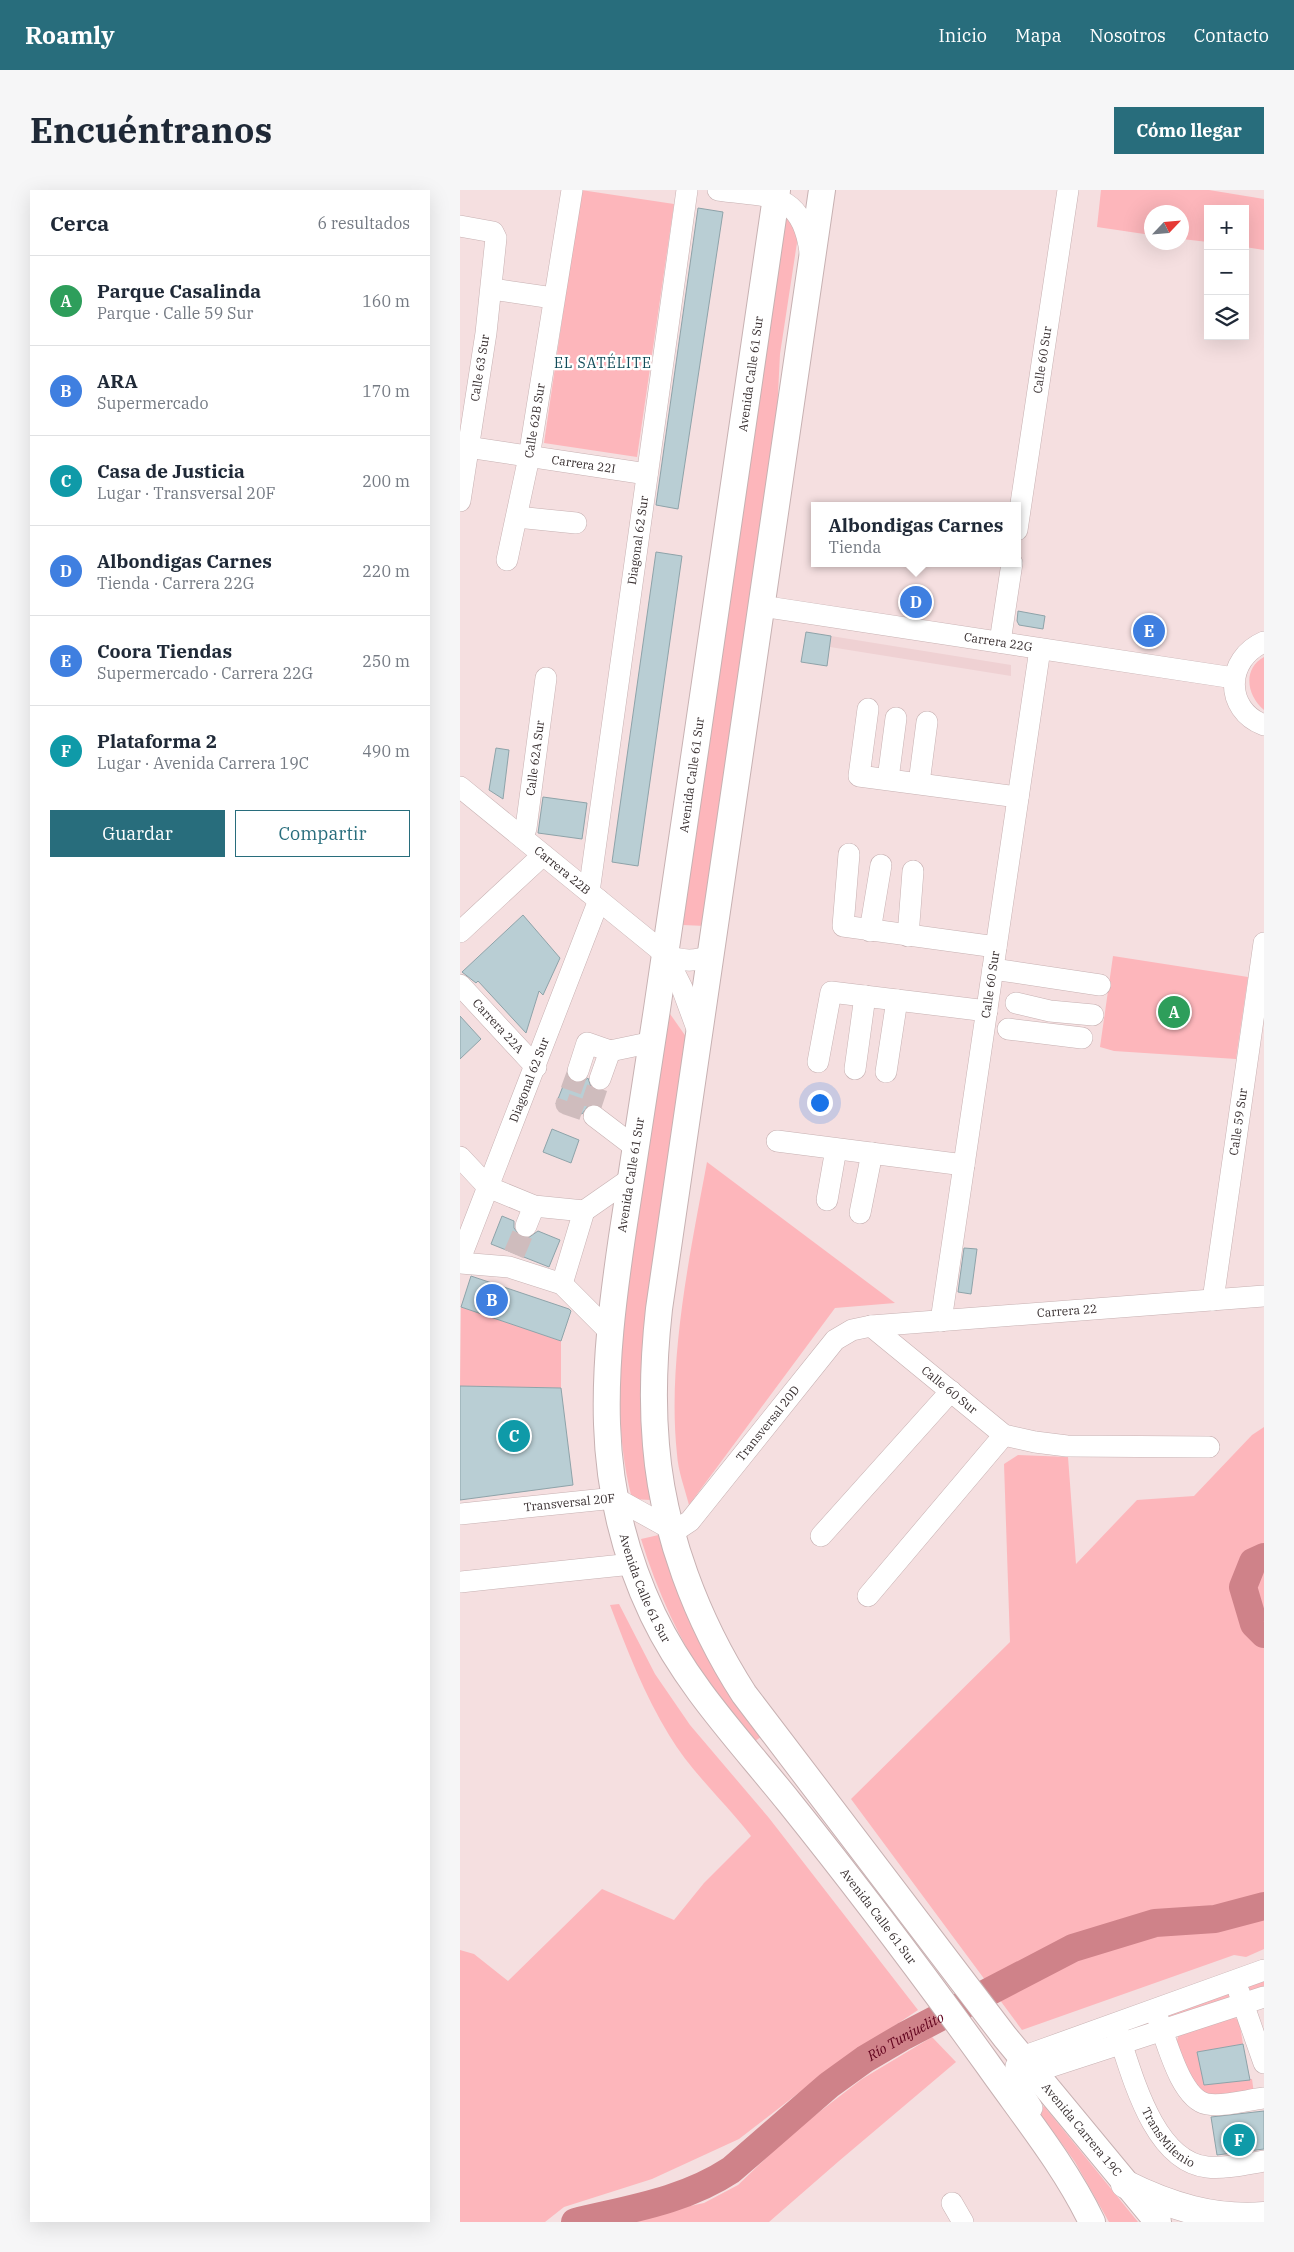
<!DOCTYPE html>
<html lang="es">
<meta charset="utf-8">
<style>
:root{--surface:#fff;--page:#f6f6f7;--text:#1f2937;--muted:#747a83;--line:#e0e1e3;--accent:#286d7c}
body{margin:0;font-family:"IBM Plex Serif",serif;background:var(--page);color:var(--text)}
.controls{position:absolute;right:15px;top:15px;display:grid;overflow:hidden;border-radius:0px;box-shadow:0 5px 20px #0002}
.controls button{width:45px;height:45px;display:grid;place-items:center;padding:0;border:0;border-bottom:1px solid var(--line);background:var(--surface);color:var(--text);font:25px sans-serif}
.compass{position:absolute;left:684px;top:15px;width:45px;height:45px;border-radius:50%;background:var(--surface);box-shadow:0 5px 20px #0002;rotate:64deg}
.you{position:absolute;left:359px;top:912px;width:18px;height:18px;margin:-12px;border:4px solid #fff;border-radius:50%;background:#1a73e8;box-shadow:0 0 0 8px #1a73e833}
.badge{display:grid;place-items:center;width:32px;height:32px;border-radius:50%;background:var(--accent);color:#fff;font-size:16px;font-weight:700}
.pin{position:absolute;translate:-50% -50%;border:2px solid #fff;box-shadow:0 1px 5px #0006}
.popup{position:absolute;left:351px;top:312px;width:210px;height:65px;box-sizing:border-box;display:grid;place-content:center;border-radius:0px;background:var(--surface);filter:drop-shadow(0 1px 4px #0005);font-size:16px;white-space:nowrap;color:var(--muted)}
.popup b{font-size:19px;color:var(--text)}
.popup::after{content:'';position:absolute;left:50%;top:100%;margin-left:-10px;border:10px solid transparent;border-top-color:var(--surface)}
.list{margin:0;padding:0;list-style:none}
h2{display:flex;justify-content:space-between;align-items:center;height:65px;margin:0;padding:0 20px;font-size:21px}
h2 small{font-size:16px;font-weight:400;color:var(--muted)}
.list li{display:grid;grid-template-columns:32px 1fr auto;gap:15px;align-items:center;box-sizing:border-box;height:90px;padding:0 20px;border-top:1px solid var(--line)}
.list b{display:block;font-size:19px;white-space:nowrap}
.list p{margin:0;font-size:16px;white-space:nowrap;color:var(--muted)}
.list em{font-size:16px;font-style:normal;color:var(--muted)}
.actions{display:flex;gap:10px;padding:15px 20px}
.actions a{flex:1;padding:11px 0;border:1px solid var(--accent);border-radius:0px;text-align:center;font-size:18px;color:var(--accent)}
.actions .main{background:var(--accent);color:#fff}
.icon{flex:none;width:28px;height:28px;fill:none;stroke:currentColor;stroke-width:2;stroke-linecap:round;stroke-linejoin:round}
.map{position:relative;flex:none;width:804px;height:2032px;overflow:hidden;border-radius:0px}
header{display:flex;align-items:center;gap:30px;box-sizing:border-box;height:70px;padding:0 25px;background:var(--accent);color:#fff}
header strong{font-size:24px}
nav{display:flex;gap:28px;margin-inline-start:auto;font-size:18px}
.intro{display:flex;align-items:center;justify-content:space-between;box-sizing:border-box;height:120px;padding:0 30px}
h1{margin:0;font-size:35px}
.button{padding:12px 22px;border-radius:0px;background:var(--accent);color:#fff;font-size:18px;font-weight:700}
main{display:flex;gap:30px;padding:0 30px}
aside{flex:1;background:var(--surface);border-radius:0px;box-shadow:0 5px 20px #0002}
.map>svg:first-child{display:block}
.built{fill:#efd1d3}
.green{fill:#fdb6bb}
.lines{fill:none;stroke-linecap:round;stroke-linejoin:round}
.river{stroke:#cf8289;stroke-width:28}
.building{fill:#b9ced4;stroke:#8ea3a9}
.minor-tunnel{stroke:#cfbcbd;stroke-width:21;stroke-dasharray:21 11;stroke-linecap:butt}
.minor-casing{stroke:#c7b1b2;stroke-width:22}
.major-casing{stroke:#c7b1b2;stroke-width:28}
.highway-casing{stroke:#c7b1b2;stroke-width:29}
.minor{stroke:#fff;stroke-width:21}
.major{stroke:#fff;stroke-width:26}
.highway{stroke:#fff;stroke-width:28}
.labels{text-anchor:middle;stroke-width:4.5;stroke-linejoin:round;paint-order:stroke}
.street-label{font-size:12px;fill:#372e2f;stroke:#fff}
.neighbourhood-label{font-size:14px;letter-spacing:1px;fill:#124b58;stroke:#fff}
.water-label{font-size:14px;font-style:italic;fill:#60001c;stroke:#fff}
</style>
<header>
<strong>Roamly</strong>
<nav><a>Inicio</a><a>Mapa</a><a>Nosotros</a><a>Contacto</a></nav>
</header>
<div class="intro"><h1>Encuéntranos</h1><a class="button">Cómo llegar</a></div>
<main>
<aside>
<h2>Cerca<small>6 resultados</small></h2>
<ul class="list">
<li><span class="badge" style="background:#2e9e5b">A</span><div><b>Parque Casalinda</b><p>Parque · Calle 59 Sur</p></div><em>160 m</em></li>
<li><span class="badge" style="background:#3f7fe0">B</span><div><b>ARA</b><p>Supermercado</p></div><em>170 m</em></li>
<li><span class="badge" style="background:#0f9aa8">C</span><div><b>Casa de Justicia</b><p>Lugar · Transversal 20F</p></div><em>200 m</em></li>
<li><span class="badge" style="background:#3f7fe0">D</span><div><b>Albondigas Carnes</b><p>Tienda · Carrera 22G</p></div><em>220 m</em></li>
<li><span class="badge" style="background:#3f7fe0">E</span><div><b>Coora Tiendas</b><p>Supermercado · Carrera 22G</p></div><em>250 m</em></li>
<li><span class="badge" style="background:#0f9aa8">F</span><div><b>Plataforma 2</b><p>Lugar · Avenida Carrera 19C</p></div><em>490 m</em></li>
</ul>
<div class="actions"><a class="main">Guardar</a><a>Compartir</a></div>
</aside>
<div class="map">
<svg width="804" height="2032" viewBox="0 0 804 2032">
<rect width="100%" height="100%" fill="#f5dfe0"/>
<path class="built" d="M371,446L551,475V486L370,457Z"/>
<path class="green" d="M121,0L214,14L177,267L84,253Z
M641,0H749L804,9V60L785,57V19H748V52L722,49V22H692L691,45L637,37Z
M324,23L330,26L338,46L320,164L316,243L245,736L223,735Z
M804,467V520C787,506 782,479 804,467Z
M653,766L788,787L776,869L654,861L640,857Z
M208,821L229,851L191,1310L172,1309C148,1216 164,1117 178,1024C188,956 198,889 208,821Z
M247,972L435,1113L375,1118L229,1315C225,1299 218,1281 217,1264C207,1172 230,1063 247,972Z
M1,1117L101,1151V1198L0,1196Z
M804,1237V1759L786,1767L774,1765L562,1840L391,1609L550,1452L544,1274L558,1265L608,1267L616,1374L677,1310L734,1306L792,1245Z
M203,1344L302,1546L294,1552C280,1534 264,1517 251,1498C220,1452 197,1401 181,1349Z
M159,1414L195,1484L230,1535L309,1628L458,1820L367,1881L279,1949L192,1989L104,2017L85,2032H0V1760L14,1764L48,1791L142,1699L214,1730L244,1693L291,1646C265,1612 231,1582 209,1545C184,1504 167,1460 150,1415Z
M804,1790V1801L629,1857L721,1817Z
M773,1827L779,1830L783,1854L738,1862L744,1895L792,1889L794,1904L758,1911L737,1901L716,1853L719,1844Z
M472,1847L496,1872L379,1971L309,2032H156L244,2013L278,1995L332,1943L402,1889Z
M584,1916L678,2032H649L615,1972L578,1921Z"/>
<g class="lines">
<g class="river">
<path d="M804,1367L793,1372L783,1397L794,1434L804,1444"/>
<path id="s1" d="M115,2032C169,2019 224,2011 271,1980L369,1895L405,1869L444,1846L613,1758L695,1733L755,1729L804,1716"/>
</g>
</g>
<path class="building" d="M238,18L263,22L218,319L196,315Z
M196,362L222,366L178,676L152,672Z
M558,421L585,426L583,439L559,435L557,431Z
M346,442L371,446L367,476L341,472Z
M36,558L49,560L43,609L29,600Z
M83,607L127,613L122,649L78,643Z
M63,725L100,768L83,805L79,801L66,843L18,791L16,793L2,782Z
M0,826L21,849L0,869Z
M107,886L115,893H121L128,888L131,897L136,901H143L138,915H129L122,924L96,914Z
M92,939L119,950L111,973L83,962Z
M42,1026L54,1031V1038L61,1047L68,1048L78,1041L100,1050L89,1077L31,1054Z
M504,1058L517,1059L511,1104L498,1102Z
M11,1086L109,1119L111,1121L101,1151L1,1117Z
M0,1196L101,1198L113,1295L0,1310Z
M783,1854L790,1890L744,1895L737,1862Z
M804,1921V1959L757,1965L751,1927Z"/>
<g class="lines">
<path class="minor-tunnel" d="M118,881L106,914L129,922L140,889
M54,1064L66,1036"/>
<g class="minor-casing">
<g id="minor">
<path d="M258,0C308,7 342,0 350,62"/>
<path d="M0,36L33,42L36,48L26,143L0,311"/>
<path d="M32,99L93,108"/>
<path id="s2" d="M0,256L187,284"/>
<path d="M57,327L116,333"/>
<path id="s3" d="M557,340L608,0"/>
<path id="s4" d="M47,370L69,267L112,0"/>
<path id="s5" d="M301,416L774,488"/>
<path d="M540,452L552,373"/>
<path d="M804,452C765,469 764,520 804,535"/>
<path d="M408,519L399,586L558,607"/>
<path d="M428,589L436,528"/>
<path d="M459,593L467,532"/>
<path id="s6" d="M0,597L205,764C221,772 236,772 251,765"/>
<path id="s7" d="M63,648L66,638L86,488"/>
<path d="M389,664L383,736L536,757"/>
<path id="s8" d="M129,702L227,0"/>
<path d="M410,741L421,675"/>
<path d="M0,742L83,665"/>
<path d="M448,746L453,681"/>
<path d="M205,764L222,798L239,844"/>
<path d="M533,779L640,795"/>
<path id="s9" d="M0,795L76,877"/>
<path d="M556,813L590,821L633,825"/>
<path d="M548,839L622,848"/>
<path d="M150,861L193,852"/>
<path d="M358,872L371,802L527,821"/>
<path d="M395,879L405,806"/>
<path d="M118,881L127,853L150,861L140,889"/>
<path d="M426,882L437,810"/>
<path d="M134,926L176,958"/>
<path d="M317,951L504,975"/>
<path d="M0,967L28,997L74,1016L124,1021L170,989"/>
<path d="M367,1010L376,959"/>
<path d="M400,1023L412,963"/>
<path d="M66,1036L74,1016"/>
<path id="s10" d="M0,1069L139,710"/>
<path d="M0,1073L49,1077L102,1094L150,1142"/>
<path d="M102,1094L124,1021"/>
<path id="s11" d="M753,1110L804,753"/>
<path id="s12" d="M481,1131L580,459"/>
<path id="s13" d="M411,1136L544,1245L575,1252L607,1256L749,1257"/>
<path id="s14" d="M0,1324L155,1308L211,1339H218L230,1331L375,1150L392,1140L411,1136L804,1106"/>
<path d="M361,1346L491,1201"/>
<path d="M0,1392L172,1374"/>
<path d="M408,1406L544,1245"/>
<path d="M779,1802L804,1873"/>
<path d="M697,1826C706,1848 720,1909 747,1914C764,1917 787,1910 804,1908"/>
<path id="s15" d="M657,1840C672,1884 693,1971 747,1977C765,1979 786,1974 804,1971"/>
<path d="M561,1882H574L804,1807"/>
<path d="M572,1918L559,1897L556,1876L562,1867L804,1780"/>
<path d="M492,2013L503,2032"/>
</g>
</g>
<g class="major-casing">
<g id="major">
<path id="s16" d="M317,0C278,273 237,546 197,819C186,895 173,971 162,1047C153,1109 145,1171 147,1234C149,1300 165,1366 193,1425C227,1496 281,1552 329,1612C398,1698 465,1787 529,1876C565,1927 605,1976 632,2032"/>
<path id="s17" d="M362,0L199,1119C194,1164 192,1210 196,1255C203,1342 237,1431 284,1504L545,1847L698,2032"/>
</g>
</g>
<g class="highway-casing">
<path id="highway" d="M665,1994C709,2016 754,2030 804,2026"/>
</g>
<use href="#minor" class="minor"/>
<use href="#major" class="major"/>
<use href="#highway" class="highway"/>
</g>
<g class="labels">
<g class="street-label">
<text dy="4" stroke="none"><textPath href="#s3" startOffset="172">Calle 60 Sur</textPath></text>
<text transform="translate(20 178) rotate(-81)" y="4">Calle 63 Sur</text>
<text transform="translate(291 184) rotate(-82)" y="4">Avenida Calle 61 Sur</text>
<text dy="4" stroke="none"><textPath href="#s4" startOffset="142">Calle 62B Sur</textPath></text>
<text dy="4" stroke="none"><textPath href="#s2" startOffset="125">Carrera 22I</textPath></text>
<text dy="4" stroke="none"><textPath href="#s8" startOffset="355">Diagonal 62 Sur</textPath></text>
<text dy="4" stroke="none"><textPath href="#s5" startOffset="240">Carrera 22G</textPath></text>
<text dy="4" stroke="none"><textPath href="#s7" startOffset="81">Calle 62A Sur</textPath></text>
<text transform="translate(232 585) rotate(-82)" y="4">Avenida Calle 61 Sur</text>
<text dy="4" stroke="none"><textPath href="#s6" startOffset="132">Carrera 22B</textPath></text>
<text dy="4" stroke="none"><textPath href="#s12" startOffset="340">Calle 60 Sur</textPath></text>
<text dy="4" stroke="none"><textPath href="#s9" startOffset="56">Carrera 22A</textPath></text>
<text dy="4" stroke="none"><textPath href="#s10" startOffset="192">Diagonal 62 Sur</textPath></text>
<text dy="4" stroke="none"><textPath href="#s11" startOffset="180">Calle 59 Sur</textPath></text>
<text transform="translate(171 985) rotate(-81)" y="4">Avenida Calle 61 Sur</text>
<text dy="4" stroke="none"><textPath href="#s14" startOffset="709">Carrera 22</textPath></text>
<text dy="4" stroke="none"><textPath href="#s13" startOffset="101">Calle 60 Sur</textPath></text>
<text dy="4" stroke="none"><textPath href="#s14" startOffset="366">Transversal 20D</textPath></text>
<text dy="4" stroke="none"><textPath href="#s14" startOffset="110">Transversal 20F</textPath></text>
<text dy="4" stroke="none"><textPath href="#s16" startOffset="1416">Avenida Calle 61 Sur</textPath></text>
<text dy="4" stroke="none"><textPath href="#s16" startOffset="1821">Avenida Calle 61 Sur</textPath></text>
<text dy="4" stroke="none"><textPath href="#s17" startOffset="2085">Avenida Carrera 19C</textPath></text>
<text dy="4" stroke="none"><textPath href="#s15" startOffset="121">TransMilenio</textPath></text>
</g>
<g class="neighbourhood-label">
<text x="143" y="178">EL SATÉLITE</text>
</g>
<g class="water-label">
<text dy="5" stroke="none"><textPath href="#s1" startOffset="386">Río Tunjuelito</textPath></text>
</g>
</g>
</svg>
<div class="controls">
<button>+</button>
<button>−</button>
<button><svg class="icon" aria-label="layers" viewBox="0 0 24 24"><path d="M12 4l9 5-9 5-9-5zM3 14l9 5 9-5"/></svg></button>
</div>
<svg class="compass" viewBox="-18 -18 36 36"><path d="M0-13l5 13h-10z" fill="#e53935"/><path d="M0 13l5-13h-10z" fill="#747a83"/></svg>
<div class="you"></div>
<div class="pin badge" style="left:714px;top:822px;background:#2e9e5b">A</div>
<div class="pin badge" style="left:32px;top:1110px;background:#3f7fe0">B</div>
<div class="pin badge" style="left:54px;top:1246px;background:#0f9aa8">C</div>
<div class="pin badge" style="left:456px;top:412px;background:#3f7fe0">D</div>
<div class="popup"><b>Albondigas Carnes</b>Tienda</div>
<div class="pin badge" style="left:689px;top:441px;background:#3f7fe0">E</div>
<div class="pin badge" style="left:779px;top:1950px;background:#0f9aa8">F</div>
</div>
</main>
